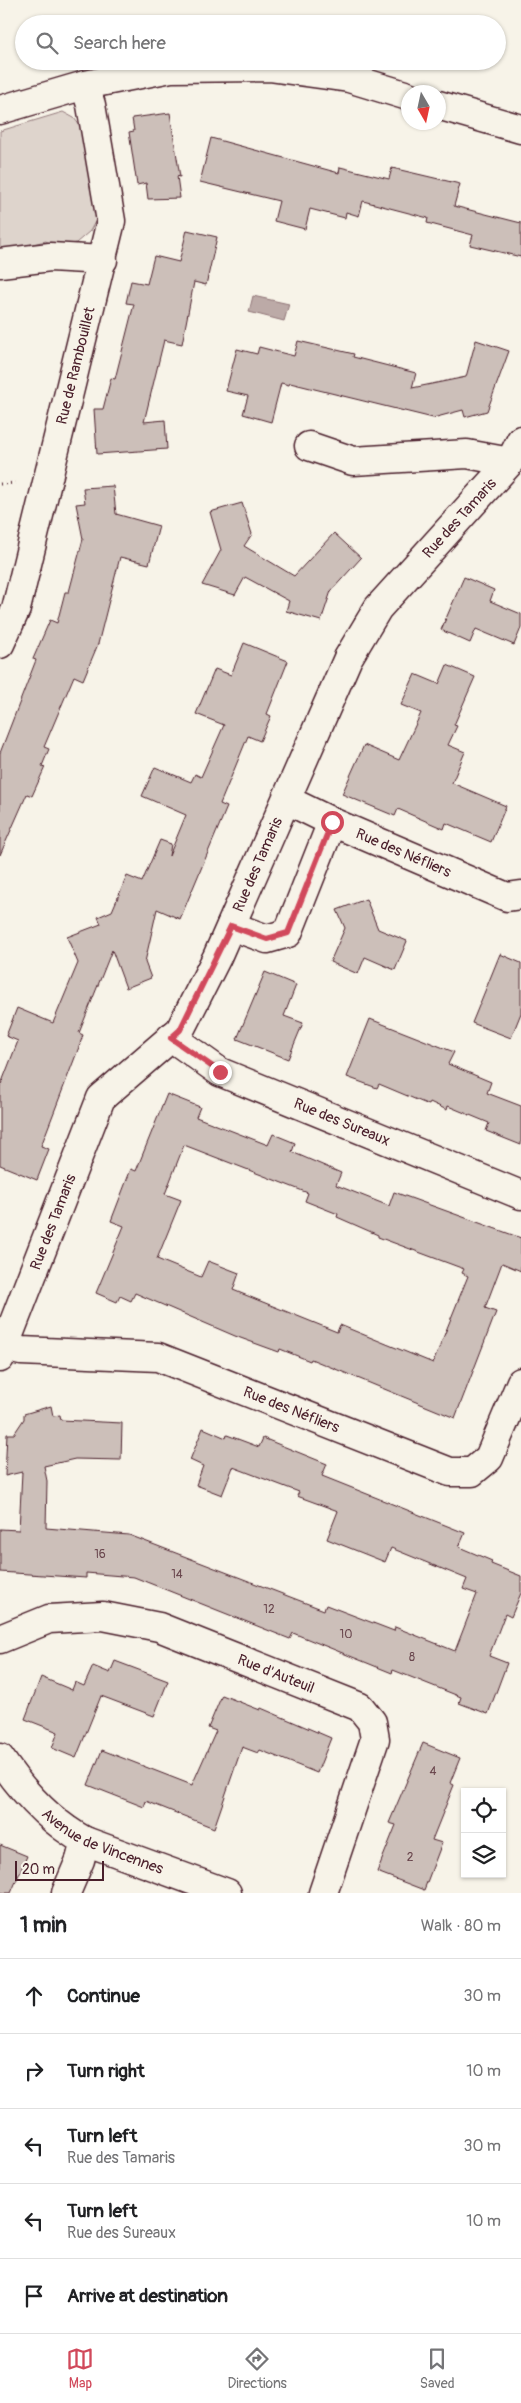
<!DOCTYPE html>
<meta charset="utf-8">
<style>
:root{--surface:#fff;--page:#f2f2f2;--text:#202124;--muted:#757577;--line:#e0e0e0;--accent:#d1495b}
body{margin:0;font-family:Pangolin,sans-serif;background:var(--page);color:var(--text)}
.controls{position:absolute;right:15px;bottom:15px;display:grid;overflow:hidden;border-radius:0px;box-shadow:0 1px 4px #0004}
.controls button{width:45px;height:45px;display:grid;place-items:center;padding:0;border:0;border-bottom:1px solid var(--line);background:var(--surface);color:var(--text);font:25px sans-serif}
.compass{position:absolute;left:401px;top:85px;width:45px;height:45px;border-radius:50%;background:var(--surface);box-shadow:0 1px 4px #0004;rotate:171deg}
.scale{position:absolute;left:15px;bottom:12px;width:89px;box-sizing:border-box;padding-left:5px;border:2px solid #4a1f2b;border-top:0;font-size:14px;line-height:18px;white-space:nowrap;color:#4a1f2b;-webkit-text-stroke:4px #f7f3e8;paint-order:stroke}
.stop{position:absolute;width:15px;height:15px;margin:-11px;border:4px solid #d1495b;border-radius:50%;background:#fff}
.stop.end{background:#d1495b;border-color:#fff;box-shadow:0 1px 5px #0008}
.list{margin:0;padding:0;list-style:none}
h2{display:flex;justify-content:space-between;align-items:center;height:65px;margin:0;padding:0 20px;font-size:21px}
h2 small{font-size:16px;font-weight:400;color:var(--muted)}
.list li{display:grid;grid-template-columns:32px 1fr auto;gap:15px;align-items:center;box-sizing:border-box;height:75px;padding:0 20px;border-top:1px solid var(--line)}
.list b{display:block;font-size:19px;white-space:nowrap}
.list p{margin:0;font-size:16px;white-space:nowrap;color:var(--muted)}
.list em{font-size:16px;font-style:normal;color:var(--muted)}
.icon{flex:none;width:28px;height:28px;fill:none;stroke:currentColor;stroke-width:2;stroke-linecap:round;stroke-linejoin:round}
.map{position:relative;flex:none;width:521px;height:1893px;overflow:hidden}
.search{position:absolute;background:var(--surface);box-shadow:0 1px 4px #0004;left:15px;right:15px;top:15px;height:55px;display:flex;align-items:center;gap:12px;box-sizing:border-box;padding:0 18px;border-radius:28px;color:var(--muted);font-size:19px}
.sheet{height:440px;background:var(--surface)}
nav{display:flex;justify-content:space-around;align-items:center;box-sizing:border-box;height:70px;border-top:1px solid var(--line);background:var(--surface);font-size:14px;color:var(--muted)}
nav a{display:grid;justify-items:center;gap:2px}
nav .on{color:var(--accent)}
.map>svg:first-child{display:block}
.green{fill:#ded4cc;stroke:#947a7c}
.water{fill:#bcaaa7;stroke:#8e7275}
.building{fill:#ccbfb9;stroke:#4a1f2b;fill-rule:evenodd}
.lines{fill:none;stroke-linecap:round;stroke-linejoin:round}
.minor-casing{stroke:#4a1f2b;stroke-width:31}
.path{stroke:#4a1f2b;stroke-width:3;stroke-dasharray:1 4;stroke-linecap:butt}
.minor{stroke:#f7f3e8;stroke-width:28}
.route{stroke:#d1495b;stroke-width:6}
.labels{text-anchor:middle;stroke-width:4;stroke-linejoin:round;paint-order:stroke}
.number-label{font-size:12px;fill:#6a474e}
.street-label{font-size:15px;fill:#4a1f2b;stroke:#f7f3e8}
</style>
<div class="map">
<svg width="521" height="1893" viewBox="0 0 521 1893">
<rect width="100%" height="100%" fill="#f7f3e8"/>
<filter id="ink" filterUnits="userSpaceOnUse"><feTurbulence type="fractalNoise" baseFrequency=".02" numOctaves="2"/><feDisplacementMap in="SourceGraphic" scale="10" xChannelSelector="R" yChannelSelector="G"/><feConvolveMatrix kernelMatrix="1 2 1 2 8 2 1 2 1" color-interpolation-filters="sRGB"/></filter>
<g filter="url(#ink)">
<path class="green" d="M63,112L74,118L84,131L97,203V218L90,231L76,243L56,248L46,241L0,251V131Z"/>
<path class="water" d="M253,296L289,304L284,321L249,312Z"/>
<path class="building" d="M170,113L180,177L177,176L180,198L148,199L146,183L137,185L129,132L134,131L132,118Z
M211,138L339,173L340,167L389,179L392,168L460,184L454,206L521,223V257L470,245L473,235L427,223L428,218L363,201L359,216L346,212L345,218L310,209L305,229L274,221L279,201L200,182Z
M187,230L217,237L206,285L194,282L182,344L164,340L144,422L165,420L167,449L97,454L94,409H103L111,378L115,379L134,304L126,303L131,281L147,284L154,256L179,262Z
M476,340L509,351L487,411L465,417L463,410L433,418L290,383L289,385L281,383L271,422L243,414L248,396L226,391L237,349L257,354L259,347L294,356L298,341L354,354L353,357L416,373L412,388L466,377Z
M113,486L116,514L159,526L149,564L120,557L98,644L83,680L74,676L44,747L49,749L42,766L45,767L32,796L27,794L0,855V753L36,660L33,659L50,620L57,623L65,592H69L83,539L76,504L85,503L83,488Z
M242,503L252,534L244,546L294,576L334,533L361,558L331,591L321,621L286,611L289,601L245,577L235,595L202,585L221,550L210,512Z
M464,577L494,590L490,601L521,614V628L514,645L476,629L470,643L441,630Z
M244,643L288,661L267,714L271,716L260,741L248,736L220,804L227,807L180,919L157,909L145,962L151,978L126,988L112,950L79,1033L83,1035L79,1047L41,1146L49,1149L37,1180L0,1165V1087L18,1041L6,1036L17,1008L53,1023L78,963L67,937L101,924L98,917L112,911L127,876L142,882L160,840L171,844L169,856L186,815L142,796L155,767L191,782L195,774L201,777L224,725L196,714L215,669L231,675Z
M447,665L475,677L454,725L457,726L448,745L465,752L452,783L506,806L491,842L446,823L444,829L398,809L395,816L342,794L364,745L399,760L421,713L401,705L415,674L439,684Z
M366,899L378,929L407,941L395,970L365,957L358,974L330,962L345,928L337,910Z
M500,954L521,963V1013L511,1038L472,1023Z
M265,972L296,985L284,1016L303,1023L288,1059L237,1039Z
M370,1019L454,1052L448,1064L491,1082L487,1093L521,1106V1145L486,1131L489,1123L448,1106L447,1110L430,1102L429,1105L379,1084L377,1088L347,1077Z
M167,1094L200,1107L196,1117L268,1145L273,1134L295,1143L292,1152L341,1173L336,1185L389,1206L394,1192L521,1238V1271L502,1263L485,1308L496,1312L455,1418L311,1359L310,1361L280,1349L279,1352L235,1336L135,1293L131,1301L120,1296L117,1302L96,1293L124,1226L111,1221L131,1169L136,1171ZM184,1145L308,1193L305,1201L338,1214L337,1217L378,1235V1237L464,1269L462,1273L468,1276L433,1363L340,1325L337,1332L233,1290L239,1273L208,1261L201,1277L157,1259L181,1200L165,1194Z
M51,1406L53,1416L60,1415L61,1420L122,1423L121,1460L75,1459L44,1466L47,1481L46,1528L129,1535L324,1610L326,1605L394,1631L395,1627L455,1651L477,1594L463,1589L467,1579L391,1548L385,1562L327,1539L338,1511L297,1496L299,1492L233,1467L222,1495L196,1485L203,1466L190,1460L203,1428L226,1438L227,1435L259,1447L263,1438L327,1464L322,1476L465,1533L459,1547L492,1561L491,1564L521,1576V1593L511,1617L505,1614L489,1656L507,1663L488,1714L459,1703L461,1697L393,1670L392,1673L293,1633L290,1639L134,1577L86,1573V1578L0,1572V1529L19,1530L22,1472L5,1476L7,1434H14L24,1419V1414Z
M115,1661L168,1681L154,1716L101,1696L76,1758L52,1748L58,1732L25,1719L41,1677L72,1690L75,1682L84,1686L93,1666L110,1673Z
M222,1695L260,1710L261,1708L331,1738L317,1773L260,1750L258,1753L242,1747L214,1828L146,1801L144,1807L88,1785L102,1750L192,1785L216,1731L208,1728Z
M423,1743L460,1758L450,1783L454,1785L432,1840L442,1843L424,1890L377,1872L396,1825L389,1823Z
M0,1845L27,1856L11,1893H0Z"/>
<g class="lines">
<g class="minor-casing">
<g id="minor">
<path d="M438,105L521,129"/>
<path d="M0,110L85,85L171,68L269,67L349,78L408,96"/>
<path d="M0,263L50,257L103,260"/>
<path d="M309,446L353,461L467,454L510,462"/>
<path id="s1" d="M0,644L16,609L111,221L91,105L85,85"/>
<path id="s2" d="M287,800L332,822L507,897L521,895"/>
<path d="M231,926L267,939L288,933L332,822"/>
<path id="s3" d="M171,1037L220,1072L521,1195"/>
<path id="s4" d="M4,1347L21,1351L158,1357L450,1472H472L489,1458L521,1382"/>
<path id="s5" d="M0,1358L101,1098L180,1030L217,957L348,658L378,608L510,462L521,440"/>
<path id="s6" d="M0,1639L49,1619L103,1616L159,1627L360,1707L372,1722L375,1739L323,1893"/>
<path id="s7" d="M0,1758C22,1791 50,1822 85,1841L227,1893"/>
<path d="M66,1893L80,1860L85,1841"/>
</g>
</g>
<path class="path" d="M0,484L17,483"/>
<use href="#minor" class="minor"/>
</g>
</g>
<g class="lines" filter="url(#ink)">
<path class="route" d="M220,1072L171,1038L180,1030L231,926L267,939L288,933L332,822"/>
</g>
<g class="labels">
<g class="number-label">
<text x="100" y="1558">16</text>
<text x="177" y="1578">14</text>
<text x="269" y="1613">12</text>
<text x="346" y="1638">10</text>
<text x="412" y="1661">8</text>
<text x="433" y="1775">4</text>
<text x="410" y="1861">2</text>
</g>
<g class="street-label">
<text dy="5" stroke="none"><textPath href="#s1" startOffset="289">Rue de Rambouillet</textPath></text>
<text dy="5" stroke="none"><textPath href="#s5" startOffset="971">Rue des Tamaris</textPath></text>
<text dy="5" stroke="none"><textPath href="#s2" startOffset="128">Rue des Néfliers</textPath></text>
<text dy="5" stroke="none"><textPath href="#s5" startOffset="566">Rue des Tamaris</textPath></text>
<text dy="5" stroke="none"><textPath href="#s3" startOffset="192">Rue des Sureaux</textPath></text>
<text dy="5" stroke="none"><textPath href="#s5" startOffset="146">Rue des Tamaris</textPath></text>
<text dy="5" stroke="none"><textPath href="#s4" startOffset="298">Rue des Néfliers</textPath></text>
<text dy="5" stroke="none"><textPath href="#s6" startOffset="290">Rue d'Auteuil</textPath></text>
<text dy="5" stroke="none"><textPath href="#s7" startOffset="136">Avenue de Vincennes</textPath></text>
</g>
</g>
</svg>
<div class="controls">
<button><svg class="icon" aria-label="locate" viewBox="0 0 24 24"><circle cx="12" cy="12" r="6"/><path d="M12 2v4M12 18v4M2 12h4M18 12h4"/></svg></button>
<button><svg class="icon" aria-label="layers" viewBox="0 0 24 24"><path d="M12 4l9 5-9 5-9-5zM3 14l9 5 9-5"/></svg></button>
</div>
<svg class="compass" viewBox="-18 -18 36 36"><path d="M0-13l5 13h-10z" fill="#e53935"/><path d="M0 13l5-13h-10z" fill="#757577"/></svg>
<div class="scale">20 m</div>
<div class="stop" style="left:332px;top:822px"></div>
<div class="stop end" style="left:220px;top:1072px"></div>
<div class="search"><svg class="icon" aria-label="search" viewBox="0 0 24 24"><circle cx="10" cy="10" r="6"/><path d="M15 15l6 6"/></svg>Search here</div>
</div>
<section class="sheet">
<h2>1 min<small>Walk · 80 m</small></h2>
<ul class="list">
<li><svg class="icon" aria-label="ahead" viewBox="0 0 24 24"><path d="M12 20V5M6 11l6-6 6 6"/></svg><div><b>Continue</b></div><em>30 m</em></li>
<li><svg class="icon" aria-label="right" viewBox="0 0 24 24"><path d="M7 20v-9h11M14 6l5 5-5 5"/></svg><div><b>Turn right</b></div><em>10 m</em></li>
<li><svg class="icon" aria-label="left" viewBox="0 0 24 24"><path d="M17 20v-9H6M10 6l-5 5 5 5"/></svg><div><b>Turn left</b><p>Rue des Tamaris</p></div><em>30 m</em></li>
<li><svg class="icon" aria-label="left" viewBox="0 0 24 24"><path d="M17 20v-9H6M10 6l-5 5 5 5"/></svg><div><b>Turn left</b><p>Rue des Sureaux</p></div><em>10 m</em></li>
<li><svg class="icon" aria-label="arrive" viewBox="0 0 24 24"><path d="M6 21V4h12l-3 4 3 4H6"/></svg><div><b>Arrive at destination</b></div></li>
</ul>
</section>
<nav>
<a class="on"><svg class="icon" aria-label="map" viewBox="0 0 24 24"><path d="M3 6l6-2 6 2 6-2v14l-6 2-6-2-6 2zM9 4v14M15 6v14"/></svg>Map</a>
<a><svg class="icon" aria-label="directions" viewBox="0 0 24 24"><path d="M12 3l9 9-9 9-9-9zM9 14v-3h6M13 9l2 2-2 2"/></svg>Directions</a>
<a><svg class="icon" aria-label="saved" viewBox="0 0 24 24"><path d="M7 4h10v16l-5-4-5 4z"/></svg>Saved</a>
</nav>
